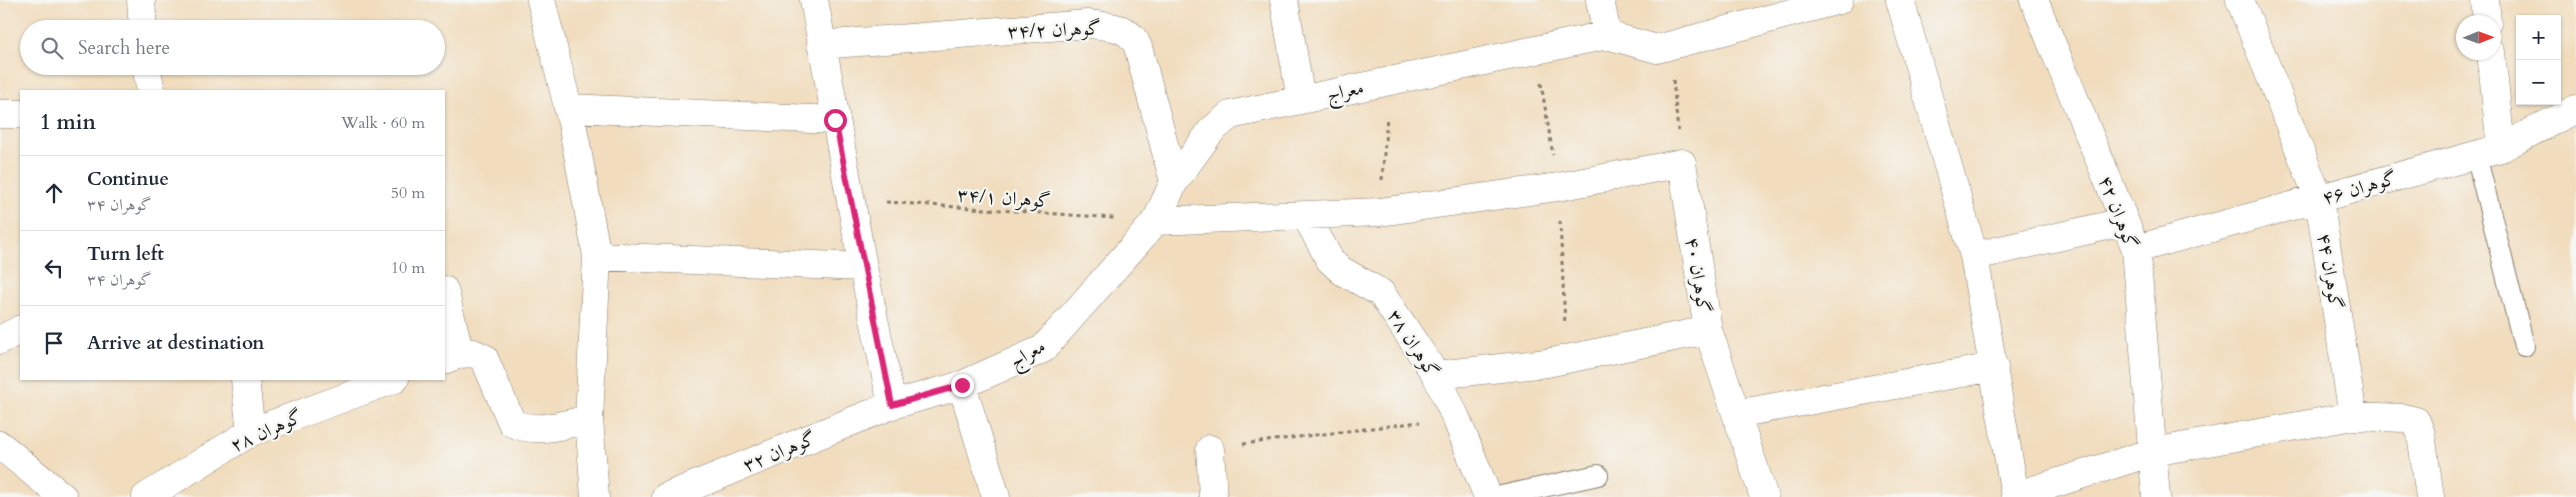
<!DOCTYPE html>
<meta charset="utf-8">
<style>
:root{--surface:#fff;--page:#f2f2f3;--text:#1f2937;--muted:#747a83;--line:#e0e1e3}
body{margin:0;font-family:Cardo,Amiri,serif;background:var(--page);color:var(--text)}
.controls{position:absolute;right:15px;top:15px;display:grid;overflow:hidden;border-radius:0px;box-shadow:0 1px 4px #0004}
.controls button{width:45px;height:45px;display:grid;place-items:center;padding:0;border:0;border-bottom:1px solid var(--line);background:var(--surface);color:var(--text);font:25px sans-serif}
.compass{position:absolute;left:2456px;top:15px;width:45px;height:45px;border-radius:50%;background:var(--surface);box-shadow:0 1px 4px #0004;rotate:89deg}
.stop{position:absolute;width:15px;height:15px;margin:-11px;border:4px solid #db2777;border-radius:50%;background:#fff}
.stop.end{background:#db2777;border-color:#fff;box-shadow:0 1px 5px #0008}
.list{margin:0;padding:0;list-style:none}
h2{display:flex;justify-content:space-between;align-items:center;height:65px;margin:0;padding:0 20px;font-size:21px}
h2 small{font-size:16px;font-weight:400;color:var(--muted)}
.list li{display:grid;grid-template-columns:32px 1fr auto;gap:15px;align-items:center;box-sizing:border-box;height:75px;padding:0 20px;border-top:1px solid var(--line)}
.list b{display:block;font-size:19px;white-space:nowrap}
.list p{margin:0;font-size:16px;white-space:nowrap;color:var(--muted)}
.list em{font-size:16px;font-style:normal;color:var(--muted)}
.icon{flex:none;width:28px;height:28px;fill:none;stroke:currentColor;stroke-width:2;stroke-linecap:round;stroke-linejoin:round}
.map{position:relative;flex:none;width:2576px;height:497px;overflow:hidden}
.search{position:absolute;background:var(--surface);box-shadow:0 1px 4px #0004;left:20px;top:20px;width:425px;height:55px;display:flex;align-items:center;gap:12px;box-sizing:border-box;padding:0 18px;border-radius:28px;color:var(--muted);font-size:19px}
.panel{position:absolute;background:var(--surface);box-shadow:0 1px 4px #0004;left:20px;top:90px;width:425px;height:290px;border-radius:0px}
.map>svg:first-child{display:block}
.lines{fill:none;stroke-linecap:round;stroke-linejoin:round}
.lane-casing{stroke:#867c6d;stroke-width:22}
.street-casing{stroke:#867c6d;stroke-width:29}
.path{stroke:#867c6d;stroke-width:3;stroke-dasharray:4 4;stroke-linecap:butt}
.lane{stroke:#fff;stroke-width:20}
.street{stroke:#fff;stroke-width:28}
.route{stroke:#db2777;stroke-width:6}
.labels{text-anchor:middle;stroke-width:4.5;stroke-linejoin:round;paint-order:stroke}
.street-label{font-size:19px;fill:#1c1c1c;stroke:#f6f6f2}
</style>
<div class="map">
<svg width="2576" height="497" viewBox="0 0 2576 497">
<rect width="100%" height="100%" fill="#f6f6f2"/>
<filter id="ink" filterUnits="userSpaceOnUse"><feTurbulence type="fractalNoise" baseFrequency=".02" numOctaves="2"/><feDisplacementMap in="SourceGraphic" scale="10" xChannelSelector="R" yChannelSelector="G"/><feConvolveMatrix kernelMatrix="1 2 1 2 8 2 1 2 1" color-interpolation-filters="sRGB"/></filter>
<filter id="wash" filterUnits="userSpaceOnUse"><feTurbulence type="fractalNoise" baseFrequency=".0096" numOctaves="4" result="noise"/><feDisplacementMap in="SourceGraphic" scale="20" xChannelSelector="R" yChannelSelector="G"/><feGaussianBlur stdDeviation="1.12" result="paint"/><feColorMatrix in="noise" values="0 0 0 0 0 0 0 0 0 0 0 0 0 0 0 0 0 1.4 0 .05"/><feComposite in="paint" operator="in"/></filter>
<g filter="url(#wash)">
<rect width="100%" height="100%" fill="#f1ddbe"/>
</g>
<g filter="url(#ink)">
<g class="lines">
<g class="lane-casing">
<path id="lane" d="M2476,155L2524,346
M1497,497L1598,475"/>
</g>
<g class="street-casing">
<path id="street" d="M141,0L143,29
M541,0L572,123L597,256L589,419L595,497
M814,0L863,267L892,405L962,385L1043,349L1156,221L1174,182L1211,131L1230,115L1607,35L1657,49L1839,0
M1284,0L1301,100
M1600,0L1607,35
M1900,0L1974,256L2124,222
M2034,0L2136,249L2156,497
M2240,0L2319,199L2353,416L2404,418L2416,421L2421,434L2430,497
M2485,0L2487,22
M821,45L1088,24C1109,27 1129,25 1138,47L1174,182
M2491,52L2501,148
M146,66L151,91
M568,108L835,120
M0,114H21
M1306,216L1330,260L1342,271L1381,293L1436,375L1456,418L1488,497
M1156,221L1380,212L1558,187L1682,163L1708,330L1764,497
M2136,249L2501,148L2576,109
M597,256L863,267
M1974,256L2015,496L2153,452L2353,416
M444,290L460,354
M0,340L21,329
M444,360L460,354L473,353L484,358L512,423C538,434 562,425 589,419
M1436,375L1547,363L1708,330
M245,379L251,432
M962,385L996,497
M1736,414L1994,367
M0,445L63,497
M1210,449L1213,497
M146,497L251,432L395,379
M666,497L892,405"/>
</g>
<path class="path" d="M1673,80L1678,131
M1541,83L1553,155
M1382,180L1387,116
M886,202L1114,218
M1560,221L1565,325
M1243,444L1420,422"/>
<use href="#lane" class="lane"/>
<use href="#street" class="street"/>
</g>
</g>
<g class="lines" filter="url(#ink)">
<path class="route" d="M835,120L892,405L962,385"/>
</g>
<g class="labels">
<g class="street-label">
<text transform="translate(1054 29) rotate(-2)" y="7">گوهران ۳۴/۲</text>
<text transform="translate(1345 90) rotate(-12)" y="7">معراج</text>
<text transform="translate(2359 187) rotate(-16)" y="7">گوهران ۴۶</text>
<text transform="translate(1004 197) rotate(4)" y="7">گوهران ۳۴/۱</text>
<text transform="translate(2119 212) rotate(69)" y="7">گوهران ۴۲</text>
<text transform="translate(2331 271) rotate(81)" y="7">گوهران ۴۴</text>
<text transform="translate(1699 275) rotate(81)" y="7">گوهران ۴۰</text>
<text transform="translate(1414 343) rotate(57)" y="7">گوهران ۳۸</text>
<text transform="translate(1027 353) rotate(-30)" y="7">معراج</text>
<text transform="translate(266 430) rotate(-24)" y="7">گوهران ۲۸</text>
<text transform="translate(779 451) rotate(-22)" y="7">گوهران ۳۲</text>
</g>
</g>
</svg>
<div class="controls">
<button>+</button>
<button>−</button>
</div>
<svg class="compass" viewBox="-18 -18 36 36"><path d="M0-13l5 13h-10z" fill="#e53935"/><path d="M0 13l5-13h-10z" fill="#747a83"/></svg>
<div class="stop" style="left:835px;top:120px"></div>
<div class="stop end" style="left:962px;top:385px"></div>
<div class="search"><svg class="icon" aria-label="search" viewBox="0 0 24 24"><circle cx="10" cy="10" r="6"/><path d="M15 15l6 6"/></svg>Search here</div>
<section class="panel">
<h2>1 min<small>Walk · 60 m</small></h2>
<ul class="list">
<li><svg class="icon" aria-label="ahead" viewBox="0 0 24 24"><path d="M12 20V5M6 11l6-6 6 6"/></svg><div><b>Continue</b><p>گوهران ۳۴</p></div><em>50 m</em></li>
<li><svg class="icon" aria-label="left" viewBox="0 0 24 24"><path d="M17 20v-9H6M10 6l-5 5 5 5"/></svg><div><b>Turn left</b><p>گوهران ۳۴</p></div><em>10 m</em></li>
<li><svg class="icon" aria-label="arrive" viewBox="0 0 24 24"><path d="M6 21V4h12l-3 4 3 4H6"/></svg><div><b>Arrive at destination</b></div></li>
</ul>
</section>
</div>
